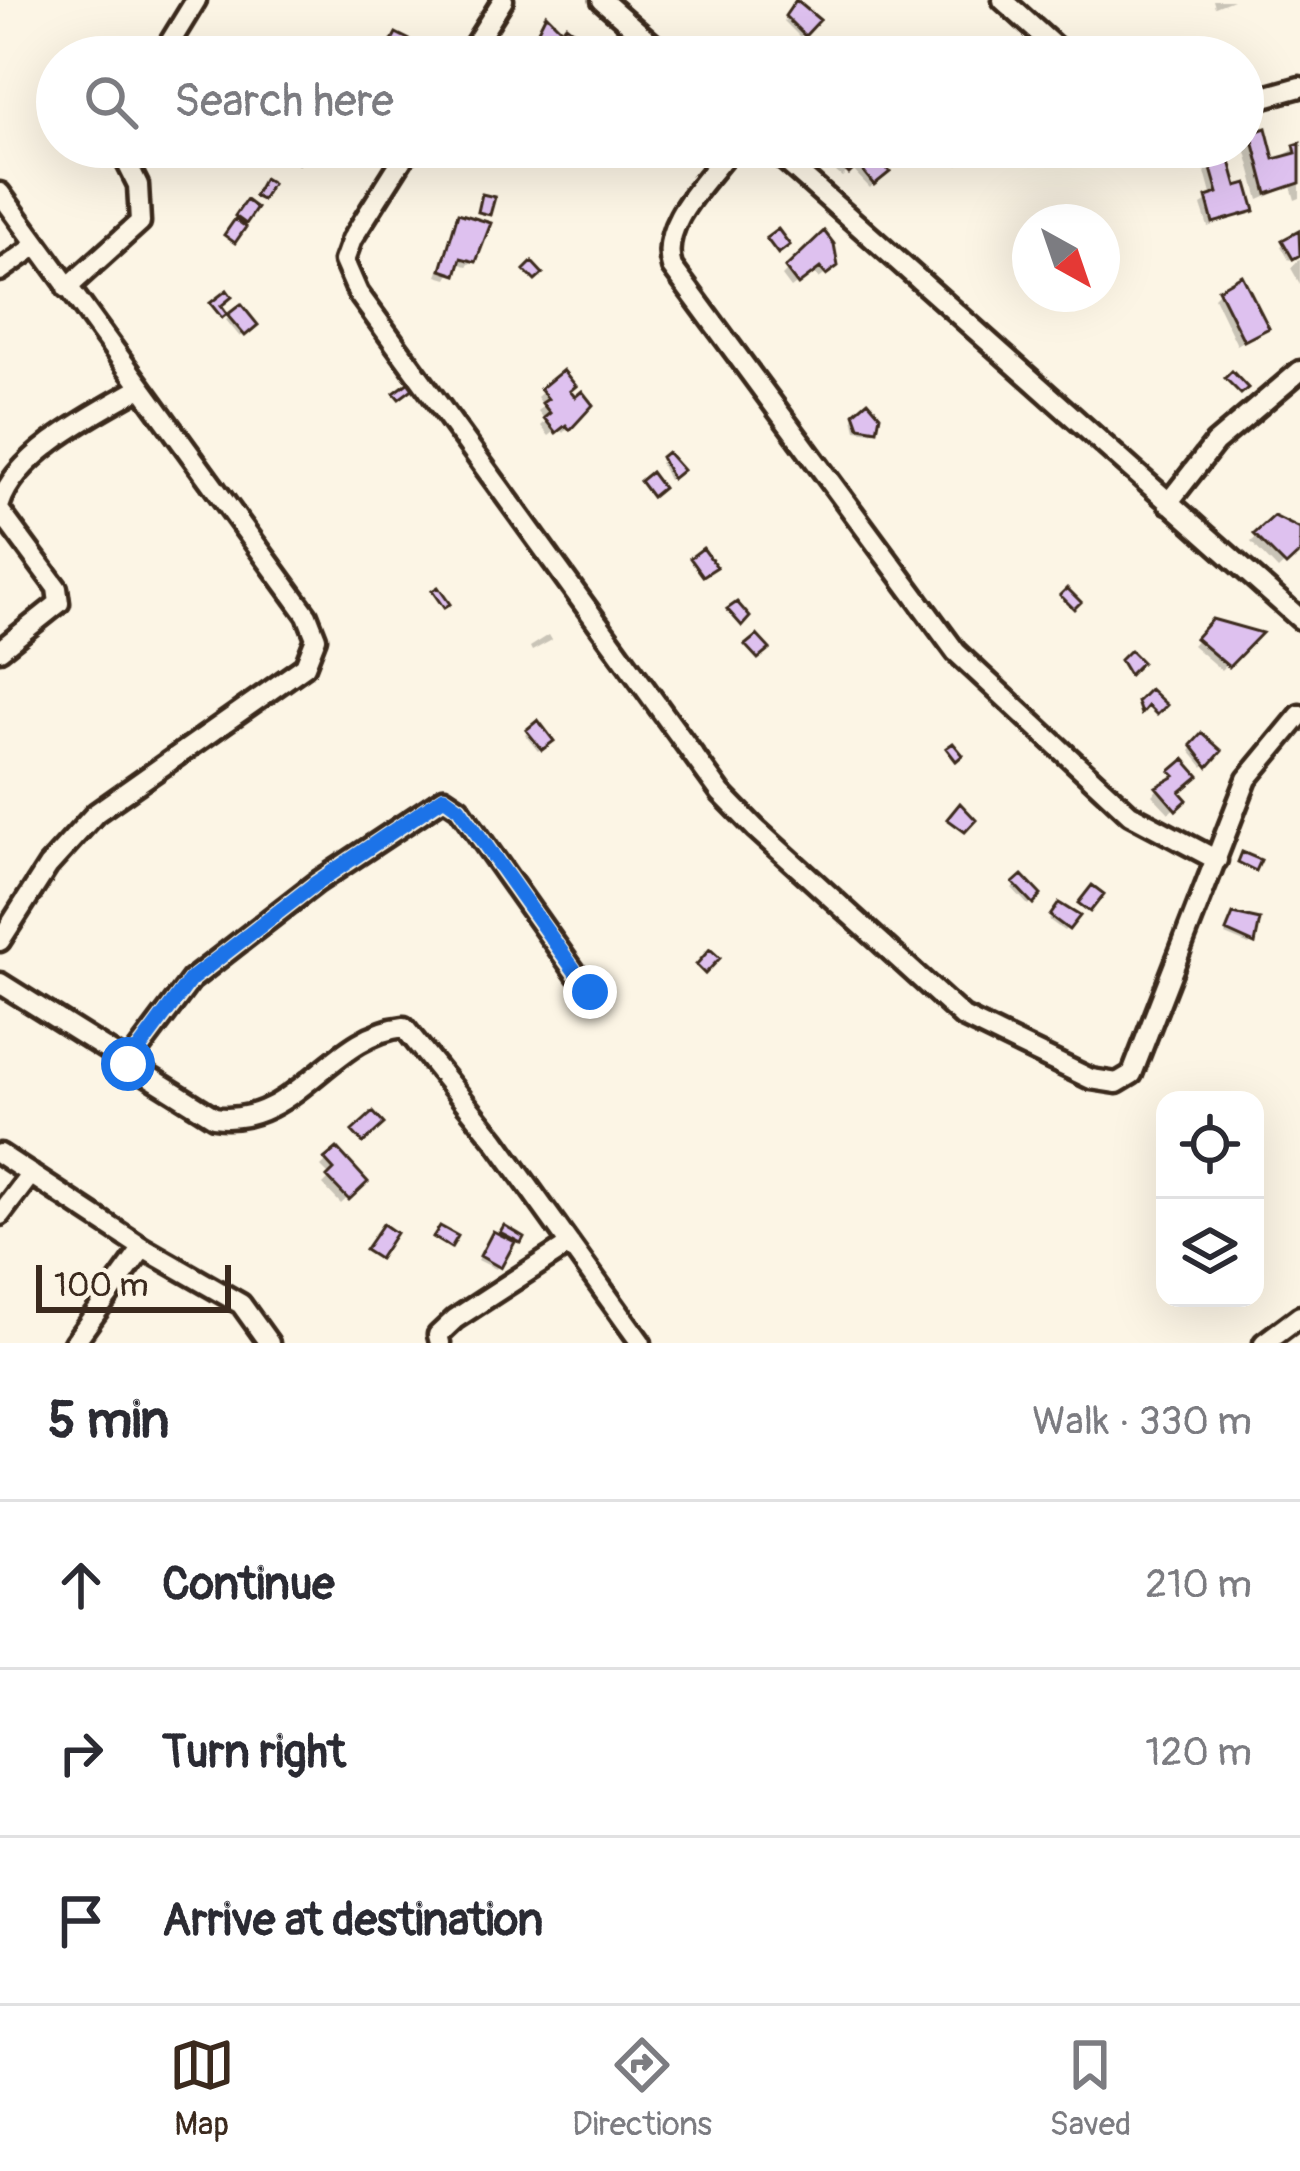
<!DOCTYPE html>
<meta charset="utf-8">
<style>
:root{--surface:#fff;--page:#f7f7f7;--text:#2b2b33;--muted:#7c7c81;--line:#e1e1e2;--accent:#3b2a1e}
body{margin:0;font-family:Pangolin,sans-serif;background:var(--page);color:var(--text)}
.controls{position:absolute;right:36px;bottom:36px;display:grid;overflow:hidden;border-radius:24px;box-shadow:0 12px 48px #0002}
.controls button{width:108px;height:108px;display:grid;place-items:center;padding:0;border:0;border-bottom:3px solid var(--line);background:var(--surface);color:var(--text);font:60px sans-serif}
.compass{position:absolute;left:1012px;top:204px;width:108px;height:108px;border-radius:50%;background:var(--surface);box-shadow:0 12px 48px #0002;rotate:140deg}
.scale{position:absolute;left:36px;bottom:30px;width:195px;box-sizing:border-box;padding-left:12px;border:6px solid #3b2a1e;border-top:0;font-size:33px;line-height:42px;white-space:nowrap;color:#3b2a1e;-webkit-text-stroke:9px #fcf5e5;paint-order:stroke}
.stop{position:absolute;width:36px;height:36px;margin:-27px;border:9px solid #1a73e8;border-radius:50%;background:#fff}
.stop.end{background:#1a73e8;border-color:#fff;box-shadow:0 3px 12px #0008}
.list{margin:0;padding:0;list-style:none}
h2{display:flex;justify-content:space-between;align-items:center;height:156px;margin:0;padding:0 48px;font-size:51px}
h2 small{font-size:39px;font-weight:400;color:var(--muted)}
.list li{display:grid;grid-template-columns:78px 1fr auto;gap:36px;align-items:center;box-sizing:border-box;height:168px;padding:0 48px;border-top:3px solid var(--line)}
.list b{display:block;font-size:45px;white-space:nowrap}
.list em{font-size:39px;font-style:normal;color:var(--muted)}
.icon{flex:none;width:66px;height:66px;fill:none;stroke:currentColor;stroke-width:2;stroke-linecap:round;stroke-linejoin:round}
.map{position:relative;flex:none;width:1300px;height:1343px;overflow:hidden}
.search{position:absolute;background:var(--surface);box-shadow:0 12px 48px #0002;left:36px;right:36px;top:36px;height:132px;display:flex;align-items:center;gap:30px;box-sizing:border-box;padding:0 42px;border-radius:66px;color:var(--muted);font-size:45px}
.sheet{height:660px;background:var(--surface)}
nav{display:flex;justify-content:space-around;align-items:center;box-sizing:border-box;height:168px;border-top:3px solid var(--line);background:var(--surface);font-size:33px;color:var(--muted)}
nav a{display:grid;justify-items:center;gap:6px}
nav .on{color:var(--accent)}
.map>svg:first-child{display:block}
.shadow{fill:#0003}
.building{fill:#dec1ef;stroke:#3b2a1e;stroke-width:3}
.lines{fill:none;stroke-linecap:round;stroke-linejoin:round}
.minor-casing{stroke:#3b2a1e;stroke-width:27}
.minor{stroke:#fcf5e5;stroke-width:18}
.route{stroke:#1a73e8;stroke-width:15}
</style>
<div class="map">
<svg width="1300" height="1343" viewBox="0 0 1300 1343">
<rect width="100%" height="100%" fill="#fcf5e5"/>
<filter id="ink" filterUnits="userSpaceOnUse"><feTurbulence type="fractalNoise" baseFrequency=".00833" numOctaves="2"/><feDisplacementMap in="SourceGraphic" scale="24" xChannelSelector="R" yChannelSelector="G"/><feConvolveMatrix kernelMatrix="1 2 1 2 8 2 1 2 1" color-interpolation-filters="sRGB"/></filter>
<g filter="url(#ink)">
<path class="shadow" d="M1213,0H1233L1215,7Z
M797,2L816,20L800,37L784,21Z
M546,18L562,34L572,33L559,57H545L552,48L542,41L534,50L530,47Z
M397,37L415,46L413,57L386,53Z
M1253,135L1272,162L1300,146V198L1295,200L1291,186L1259,200L1244,144Z
M854,147H877L869,154L886,172L870,188L851,168L842,177L836,172Z
M948,147L965,150L953,164L942,154Z
M1223,147L1235,190L1252,210L1208,227L1201,205L1212,198L1201,157Z
M459,217L473,261L467,266L456,263L447,279L437,276Z
M823,235L829,271L819,279L813,271L791,288L782,276Z
M1298,235L1300,254L1289,260L1281,246Z
M1299,259H1300V284L1291,268Z
M1220,291L1265,328L1237,345L1214,297Z
M240,309L254,325L240,337L226,320Z
M562,375L575,401L589,405L563,433L559,428L549,436L541,426L546,421L538,411L544,406L537,397Z
M868,405L874,429L871,432L856,430L853,418Z
M667,456L679,470L668,480L660,463Z
M1275,520L1300,532V549L1278,570L1251,542Z
M1213,623L1256,634L1221,670L1192,645Z
M549,635L552,640L532,651L530,647Z
M538,724L550,740L538,751L525,735Z
M1202,737L1218,751L1203,767L1190,751Z
M1184,763L1176,793L1183,800L1169,813L1152,795Z
M1022,879L1037,895L1028,905L1012,888Z
M1060,907L1076,917L1064,931L1049,920Z
M1231,921L1252,942L1249,945L1225,935Z
M336,1152L364,1182L341,1204L323,1185L331,1177L321,1167Z
M504,1229L520,1238L513,1240L496,1269L478,1260L491,1238L499,1237Z"/>
<path class="building" d="M796,0L820,20L805,36L785,16Z
M546,14L562,30L566,25L576,33L563,57L548,51L555,41L549,36L542,46L533,40Z
M396,33L418,44L413,57H399L389,46Z
M346,45L359,54L357,57H337Z
M1266,128L1274,159L1296,153L1294,145L1300,143V183L1267,194L1251,133Z
M291,147H310L298,163L285,155Z
M850,147H881L873,154L890,172L874,185L858,165L849,174L840,165Z
M945,147H967L969,149L958,163Z
M1226,147L1237,186L1247,183L1255,211L1213,223L1206,197L1218,193L1205,148Z
M264,178L272,183L262,200L254,196Z
M482,194L495,197L490,215L478,212Z
M246,200L257,208L246,224L235,216Z
M458,213L491,223L476,262L461,258L456,275L441,270Z
M235,219L246,227L235,243L224,235Z
M778,229L790,245L778,254L766,238Z
M824,231L834,244L838,266L826,275L820,268L798,285L785,268Z
M1299,231L1300,255L1293,259L1282,240Z
M532,262L543,274L535,281L524,270Z
M1242,275L1269,328L1244,341L1218,289Z
M227,290L232,297L221,306L227,314L222,318L210,303Z
M241,304L258,325L245,336L227,315Z
M563,370L576,386L570,391L575,397L582,391L593,405L570,430L566,425L556,433L544,418L550,413L542,403L548,399L540,389Z
M1232,371L1248,388L1241,394L1225,378Z
M413,379L418,385L399,399L394,393Z
M868,401L880,415L877,430L859,427L854,413Z
M667,452L683,470L672,479L661,457Z
M651,472L663,488L652,497L640,481Z
M1274,516L1300,529V553L1286,566L1254,534Z
M703,548L717,567L703,576L690,558Z
M438,587L450,604L444,608L432,591Z
M1067,588L1081,602L1074,609L1060,595Z
M737,602L750,617L742,626L727,609Z
M1212,619L1262,633L1229,667L1195,638Z
M757,635L770,649L758,659L745,645Z
M1130,650L1142,662L1129,675L1120,660Z
M1150,689L1167,705L1157,715L1148,706L1141,714L1137,702Z
M538,720L554,741L542,750L526,730Z
M1202,733L1222,751L1208,767L1191,745Z
M953,743L963,755L956,761L946,748Z
M1184,759L1199,776L1180,792L1187,800L1176,810L1156,787L1175,776L1170,771Z
M960,803L976,820L965,832L947,819Z
M1242,852L1261,860L1256,871L1238,862Z
M1022,875L1041,895L1033,904L1013,883Z
M1092,885L1104,894L1090,912L1078,903Z
M1059,903L1080,916L1069,930L1050,916Z
M1233,914L1260,920L1255,944L1226,931Z
M710,949L720,958L705,974L696,965Z
M373,1112L384,1124L363,1143L352,1131Z
M337,1148L368,1182L349,1200L327,1177L334,1170L324,1159Z
M383,1224L396,1233L379,1259L365,1250Z
M504,1225L524,1237L521,1243L500,1232Z
M440,1226L458,1236L451,1248L433,1237Z
M493,1231L515,1242L501,1268L480,1256Z"/>
<g class="lines">
<g class="minor-casing">
<path id="minor" d="M602,0L667,57
M1003,0L1066,57
M161,57L196,0
M467,57L503,0
M1243,103L1300,87
M410,147L352,239L344,261L358,293L721,793L756,829L963,1017L1091,1079L1117,1083L1132,1074L1247,779L1300,715
M732,147C707,181 658,224 672,267L956,652L1130,814L1217,860
M770,147L1300,619
M0,193L307,615L316,638L305,666L96,813L48,866L0,941
M0,271L37,245
M67,288L140,222L138,185L119,147
M1168,503L1215,443L1300,371
M0,504C16,453 96,413 140,388
M0,511L57,588L59,603L0,650
M0,983L214,1117C293,1129 331,1034 404,1027L495,1140L641,1343
M128,1064L191,980L316,883L444,798L459,808L589,992
M0,1154L143,1248L74,1343
M0,1215L31,1174
M143,1248L241,1304L269,1343
M440,1343L438,1335L455,1319L570,1244
M1264,1343L1300,1316"/>
</g>
<use href="#minor" class="minor"/>
</g>
</g>
<g class="lines" filter="url(#ink)">
<path class="route" d="M128,1064L190,980L316,883L444,797L459,808L590,992"/>
</g>
</svg>
<div class="controls">
<button><svg class="icon" aria-label="locate" viewBox="0 0 24 24"><circle cx="12" cy="12" r="6"/><path d="M12 2v4M12 18v4M2 12h4M18 12h4"/></svg></button>
<button><svg class="icon" aria-label="layers" viewBox="0 0 24 24"><path d="M12 4l9 5-9 5-9-5zM3 14l9 5 9-5"/></svg></button>
</div>
<svg class="compass" viewBox="-18 -18 36 36"><path d="M0-13l5 13h-10z" fill="#e53935"/><path d="M0 13l5-13h-10z" fill="#7c7c81"/></svg>
<div class="scale">100 m</div>
<div class="stop" style="left:128px;top:1064px"></div>
<div class="stop end" style="left:590px;top:992px"></div>
<div class="search"><svg class="icon" aria-label="search" viewBox="0 0 24 24"><circle cx="10" cy="10" r="6"/><path d="M15 15l6 6"/></svg>Search here</div>
</div>
<section class="sheet">
<h2>5 min<small>Walk · 330 m</small></h2>
<ul class="list">
<li><svg class="icon" aria-label="ahead" viewBox="0 0 24 24"><path d="M12 20V5M6 11l6-6 6 6"/></svg><div><b>Continue</b></div><em>210 m</em></li>
<li><svg class="icon" aria-label="right" viewBox="0 0 24 24"><path d="M7 20v-9h11M14 6l5 5-5 5"/></svg><div><b>Turn right</b></div><em>120 m</em></li>
<li><svg class="icon" aria-label="arrive" viewBox="0 0 24 24"><path d="M6 21V4h12l-3 4 3 4H6"/></svg><div><b>Arrive at destination</b></div></li>
</ul>
</section>
<nav>
<a class="on"><svg class="icon" aria-label="map" viewBox="0 0 24 24"><path d="M3 6l6-2 6 2 6-2v14l-6 2-6-2-6 2zM9 4v14M15 6v14"/></svg>Map</a>
<a><svg class="icon" aria-label="directions" viewBox="0 0 24 24"><path d="M12 3l9 9-9 9-9-9zM9 14v-3h6M13 9l2 2-2 2"/></svg>Directions</a>
<a><svg class="icon" aria-label="saved" viewBox="0 0 24 24"><path d="M7 4h10v16l-5-4-5 4z"/></svg>Saved</a>
</nav>
